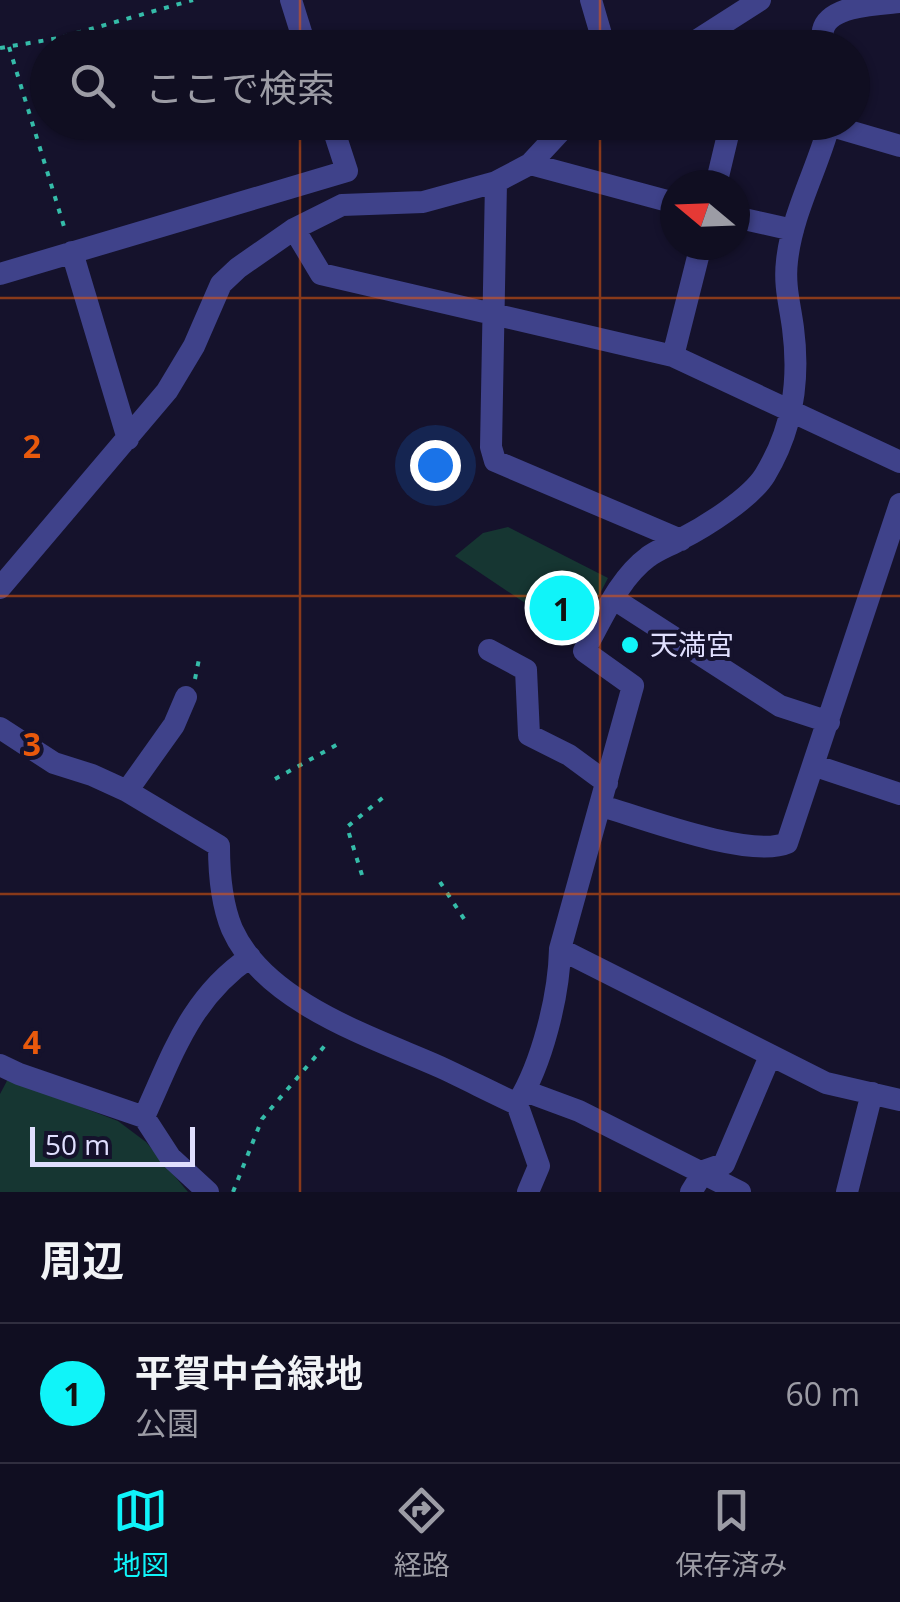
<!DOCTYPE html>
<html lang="ja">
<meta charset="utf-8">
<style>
:root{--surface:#100e21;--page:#19172a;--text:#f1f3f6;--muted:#9c9ca5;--line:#302e3f;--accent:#10f4f9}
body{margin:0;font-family:"Open Sans","Noto Sans JP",sans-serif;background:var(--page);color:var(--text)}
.compass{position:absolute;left:660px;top:170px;width:90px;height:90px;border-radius:50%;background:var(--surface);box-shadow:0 2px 8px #0004;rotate:289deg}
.scale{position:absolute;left:30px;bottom:25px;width:165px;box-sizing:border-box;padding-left:10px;border:5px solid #e0dffe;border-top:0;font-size:28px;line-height:35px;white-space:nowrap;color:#e0dffe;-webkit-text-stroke:8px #15122c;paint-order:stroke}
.you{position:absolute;left:435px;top:465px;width:35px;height:35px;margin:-25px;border:8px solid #fff;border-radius:50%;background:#1a73e8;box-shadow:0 0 0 15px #1a73e833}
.badge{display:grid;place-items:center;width:65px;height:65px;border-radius:50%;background:var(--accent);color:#111;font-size:32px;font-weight:700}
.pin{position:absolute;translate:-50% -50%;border:5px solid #fff;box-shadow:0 2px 10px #0006}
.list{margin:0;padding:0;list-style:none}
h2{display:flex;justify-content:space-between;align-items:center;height:130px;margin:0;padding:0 40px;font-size:42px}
h2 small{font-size:32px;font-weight:400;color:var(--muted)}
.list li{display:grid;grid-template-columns:65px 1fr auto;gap:30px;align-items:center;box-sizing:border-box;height:140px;padding:0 40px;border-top:2px solid var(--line)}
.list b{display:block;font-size:38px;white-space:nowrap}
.list p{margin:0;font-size:32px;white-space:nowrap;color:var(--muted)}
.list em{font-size:32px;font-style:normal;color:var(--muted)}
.icon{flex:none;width:55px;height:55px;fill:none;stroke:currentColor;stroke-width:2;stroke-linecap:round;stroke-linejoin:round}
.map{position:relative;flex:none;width:900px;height:1192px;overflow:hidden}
.search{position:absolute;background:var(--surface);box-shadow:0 2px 8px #0004;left:30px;right:30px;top:30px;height:110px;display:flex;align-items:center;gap:25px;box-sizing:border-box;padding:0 35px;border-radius:55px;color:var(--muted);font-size:38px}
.sheet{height:270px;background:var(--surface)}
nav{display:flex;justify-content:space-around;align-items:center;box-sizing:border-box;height:140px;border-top:2px solid var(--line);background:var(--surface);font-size:28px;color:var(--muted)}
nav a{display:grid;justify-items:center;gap:5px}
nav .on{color:var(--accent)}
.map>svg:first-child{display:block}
.green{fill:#163632}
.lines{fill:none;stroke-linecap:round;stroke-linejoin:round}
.path{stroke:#35bca9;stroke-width:4;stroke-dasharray:5 8;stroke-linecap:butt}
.minor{stroke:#3f428a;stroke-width:22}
.grid{fill:none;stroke:#e8590c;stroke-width:2.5;stroke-opacity:0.55}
.poi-dot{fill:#10f4f9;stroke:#15122c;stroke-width:4}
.labels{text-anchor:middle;stroke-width:8;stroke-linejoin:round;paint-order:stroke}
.poi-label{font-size:28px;fill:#e0dffe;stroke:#15122c;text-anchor:start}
.grid-label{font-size:32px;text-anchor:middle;font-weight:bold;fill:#e8590c;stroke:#15122c;stroke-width:8;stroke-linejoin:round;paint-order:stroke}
</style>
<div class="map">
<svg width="900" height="1192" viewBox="0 0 900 1192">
<rect width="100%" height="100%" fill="#15122c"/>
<path class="green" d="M508,527L608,578L577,638L455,556L483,533Z
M8,1079L118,1121L146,1142L188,1192H0V1094Z"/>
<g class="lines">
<path class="path" d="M9,47L66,233
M0,48L59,38L193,0
M195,679L199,659
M275,779L340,743
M362,875L347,827L386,795
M440,882L468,925
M233,1192L262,1119L328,1042"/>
<path class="minor" d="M291,0L306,48
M591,0L605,48
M685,48L760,0
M825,48C824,42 822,36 823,30C829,5 880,4 900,2
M818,122L900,146
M530,164L675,203
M496,182L491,447L495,461L681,540
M716,185L731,122
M735,217L793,230
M294,229L321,274L673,356L900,462
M72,252L128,439
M0,274L347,171L331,122
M673,356L701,245
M0,588L167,391L194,346L221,284L238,268L294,229L342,205L423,202L496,182L530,164L569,122
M614,599L780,706L829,722
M489,650L526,670L529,735L569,755L607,783
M0,728L54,763L92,775L127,791L219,846C219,872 222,905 232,929C265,1003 372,1037 440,1067C466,1079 491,1092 517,1104
M813,765L900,794
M127,791L174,725L186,697
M602,806C642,818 751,859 787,843L900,504
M560,949L826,1083L900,1100
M0,1065L19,1074L144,1117L170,1157L208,1192
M525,1091L579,1111L740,1192
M144,1117C173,1054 190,998 250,957
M528,1192L539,1166L517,1104C542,1064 559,996 560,949L633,686L584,651C602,620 618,579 648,557C657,550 671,545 681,539C705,527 751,498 765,475C793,429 800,381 793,328C790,305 784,285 787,261C792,213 818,168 830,122
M691,1192L704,1171L724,1164L770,1056
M847,1192L872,1093"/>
</g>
<path class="grid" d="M300,0V48M600,0V48M300,122V1192M600,122V1192M0,298H900M0,596H900M0,894H900"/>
<circle class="poi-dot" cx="630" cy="645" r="10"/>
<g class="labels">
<g class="poi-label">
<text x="650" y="655">天満宮</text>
</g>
</g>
<g class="grid-label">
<text x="32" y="458">2</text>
<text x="32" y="756">3</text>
<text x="32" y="1054">4</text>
</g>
</svg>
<svg class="compass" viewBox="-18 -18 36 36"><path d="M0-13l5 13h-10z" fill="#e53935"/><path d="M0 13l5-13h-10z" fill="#9c9ca5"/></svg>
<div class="scale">50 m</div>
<div class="you"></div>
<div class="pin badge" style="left:562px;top:608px">1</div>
<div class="search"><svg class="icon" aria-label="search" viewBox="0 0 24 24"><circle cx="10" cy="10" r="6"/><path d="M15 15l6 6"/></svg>ここで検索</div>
</div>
<section class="sheet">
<h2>周辺<small></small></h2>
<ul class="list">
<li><span class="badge">1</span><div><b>平賀中台緑地</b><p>公園</p></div><em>60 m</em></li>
</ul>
</section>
<nav>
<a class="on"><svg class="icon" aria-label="map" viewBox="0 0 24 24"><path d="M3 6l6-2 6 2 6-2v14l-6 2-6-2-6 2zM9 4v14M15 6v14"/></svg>地図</a>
<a><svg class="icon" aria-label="directions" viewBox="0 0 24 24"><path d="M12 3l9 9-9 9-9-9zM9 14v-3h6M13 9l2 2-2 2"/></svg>経路</a>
<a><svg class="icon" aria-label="saved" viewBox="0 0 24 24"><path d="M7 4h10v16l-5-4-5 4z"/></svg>保存済み</a>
</nav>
